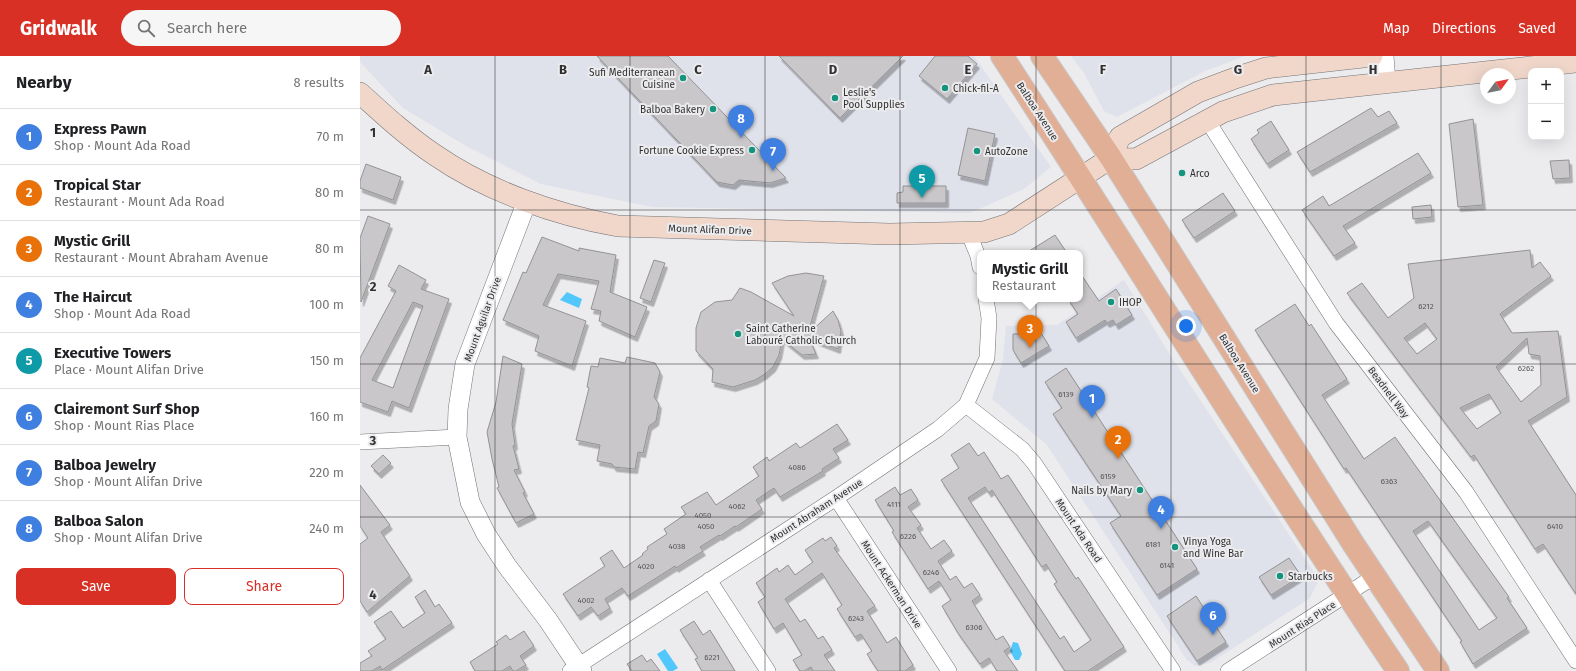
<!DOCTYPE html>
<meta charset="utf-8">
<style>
:root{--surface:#fff;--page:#f6f6f6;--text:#202124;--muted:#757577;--line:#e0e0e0;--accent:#d93025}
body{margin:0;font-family:"Fira Sans",sans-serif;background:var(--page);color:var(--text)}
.controls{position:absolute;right:12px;top:12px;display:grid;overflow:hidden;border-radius:8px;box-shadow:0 4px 16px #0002}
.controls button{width:36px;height:36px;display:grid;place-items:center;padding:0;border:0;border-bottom:1px solid var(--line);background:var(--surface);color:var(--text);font:20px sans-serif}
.compass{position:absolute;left:1120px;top:12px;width:36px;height:36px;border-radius:50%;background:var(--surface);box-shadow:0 4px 16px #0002;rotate:57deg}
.you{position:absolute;left:826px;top:270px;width:14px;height:14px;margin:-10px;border:3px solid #fff;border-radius:50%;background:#1a73e8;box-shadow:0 0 0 6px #1a73e833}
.badge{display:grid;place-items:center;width:26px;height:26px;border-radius:50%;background:var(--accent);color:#fff;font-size:13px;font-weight:700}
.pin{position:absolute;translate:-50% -33px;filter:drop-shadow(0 1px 2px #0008)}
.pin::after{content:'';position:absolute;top:21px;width:14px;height:12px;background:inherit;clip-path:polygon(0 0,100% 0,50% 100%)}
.popup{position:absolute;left:617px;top:194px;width:106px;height:52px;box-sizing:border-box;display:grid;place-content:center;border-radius:8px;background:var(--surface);filter:drop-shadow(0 1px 3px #0005);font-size:13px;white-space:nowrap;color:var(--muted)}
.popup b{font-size:15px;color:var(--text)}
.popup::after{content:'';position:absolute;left:50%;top:100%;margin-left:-8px;border:8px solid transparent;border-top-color:var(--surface)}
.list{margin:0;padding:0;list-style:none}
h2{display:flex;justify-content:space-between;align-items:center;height:52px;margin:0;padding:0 16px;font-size:17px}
h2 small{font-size:13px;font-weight:400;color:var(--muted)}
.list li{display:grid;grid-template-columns:26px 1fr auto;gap:12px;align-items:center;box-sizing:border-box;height:56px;padding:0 16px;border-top:1px solid var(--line)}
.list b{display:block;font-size:15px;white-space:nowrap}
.list p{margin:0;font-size:13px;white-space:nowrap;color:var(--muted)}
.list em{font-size:13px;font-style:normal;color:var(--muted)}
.actions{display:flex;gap:8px;padding:12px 16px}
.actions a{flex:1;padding:9px 0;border:1px solid var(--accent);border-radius:8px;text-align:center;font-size:14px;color:var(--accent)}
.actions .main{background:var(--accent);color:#fff}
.icon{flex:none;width:22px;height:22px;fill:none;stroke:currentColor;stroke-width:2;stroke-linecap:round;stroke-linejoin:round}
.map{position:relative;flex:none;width:1216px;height:615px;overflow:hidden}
header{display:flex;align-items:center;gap:24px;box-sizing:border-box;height:56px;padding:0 20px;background:var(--accent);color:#fff}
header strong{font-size:19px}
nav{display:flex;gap:22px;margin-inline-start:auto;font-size:14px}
.search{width:280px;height:36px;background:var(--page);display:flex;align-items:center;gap:10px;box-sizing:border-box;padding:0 14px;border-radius:22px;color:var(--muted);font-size:15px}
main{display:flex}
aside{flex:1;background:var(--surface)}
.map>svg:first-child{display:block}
.built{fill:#dfe1eb}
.water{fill:#52c7fb}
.building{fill:#c9c7c9;stroke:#939294;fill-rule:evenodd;filter:url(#shadow)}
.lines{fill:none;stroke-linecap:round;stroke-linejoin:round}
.minor-casing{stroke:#737376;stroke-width:16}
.tertiary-casing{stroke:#737376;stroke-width:20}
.secondary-casing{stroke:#737376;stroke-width:22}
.primary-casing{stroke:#c9c9c9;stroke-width:24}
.minor{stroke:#fff;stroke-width:15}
.tertiary{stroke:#fff;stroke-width:19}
.secondary{stroke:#f0d7ca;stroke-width:21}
.primary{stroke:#e0af96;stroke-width:22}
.grid{fill:none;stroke:#303031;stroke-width:1;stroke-opacity:0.55}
.poi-dot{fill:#14947c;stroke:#ececef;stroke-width:1.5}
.labels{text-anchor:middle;stroke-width:4;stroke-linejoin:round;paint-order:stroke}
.number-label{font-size:8px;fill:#565657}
.poi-label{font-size:10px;fill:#303031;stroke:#ececef;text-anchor:start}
.street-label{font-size:10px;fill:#303031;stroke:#ececef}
.grid-label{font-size:13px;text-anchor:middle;font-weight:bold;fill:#303031;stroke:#ececef;stroke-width:4;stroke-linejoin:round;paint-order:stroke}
</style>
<header>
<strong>Gridwalk</strong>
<div class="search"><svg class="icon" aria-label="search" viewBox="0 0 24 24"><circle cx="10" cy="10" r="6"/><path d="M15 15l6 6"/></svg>Search here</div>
<nav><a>Map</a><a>Directions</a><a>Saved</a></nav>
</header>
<main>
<aside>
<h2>Nearby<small>8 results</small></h2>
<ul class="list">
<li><span class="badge" style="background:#3f7fe0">1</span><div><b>Express Pawn</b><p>Shop · Mount Ada Road</p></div><em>70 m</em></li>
<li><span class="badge" style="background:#e8710a">2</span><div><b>Tropical Star</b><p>Restaurant · Mount Ada Road</p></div><em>80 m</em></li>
<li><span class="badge" style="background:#e8710a">3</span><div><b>Mystic Grill</b><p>Restaurant · Mount Abraham Avenue</p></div><em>80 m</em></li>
<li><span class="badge" style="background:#3f7fe0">4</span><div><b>The Haircut</b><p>Shop · Mount Ada Road</p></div><em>100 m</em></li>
<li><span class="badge" style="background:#0f9aa8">5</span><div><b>Executive Towers</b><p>Place · Mount Alifan Drive</p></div><em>150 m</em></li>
<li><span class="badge" style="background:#3f7fe0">6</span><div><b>Clairemont Surf Shop</b><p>Shop · Mount Rias Place</p></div><em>160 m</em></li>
<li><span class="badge" style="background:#3f7fe0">7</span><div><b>Balboa Jewelry</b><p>Shop · Mount Alifan Drive</p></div><em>220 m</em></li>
<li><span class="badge" style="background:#3f7fe0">8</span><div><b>Balboa Salon</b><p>Shop · Mount Alifan Drive</p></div><em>240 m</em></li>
</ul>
<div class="actions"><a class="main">Save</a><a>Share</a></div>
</aside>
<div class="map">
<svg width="1216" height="615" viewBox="0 0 1216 615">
<defs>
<filter id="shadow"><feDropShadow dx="2.5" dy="4.5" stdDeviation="0" flood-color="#0004"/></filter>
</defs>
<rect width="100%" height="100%" fill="#ececef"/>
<path class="built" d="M0,0H614L691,111L664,133L610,157L292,151L181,128L106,90L43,52L0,6Z
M711,0H885L845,15L757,61L744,55L724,17Z
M764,224L809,297L959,524L950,542L850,607L835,610L827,604L687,389L632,343L643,303L646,270L697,269Z"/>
<path class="water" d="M207,236L222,243L219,252L200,244Z
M653,586L658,587L662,598L659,604H655L650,595Z
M305,593L318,612L313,615H308L297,598Z"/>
<path class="building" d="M237,0H308L426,122L410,127L379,124L373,129L357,126Z
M419,0H543L480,62Z
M575,0H608L617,8L587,43L559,20Z
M1011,52L1018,61L1029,55L1037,67L950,116L937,96Z
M1113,63L1123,149L1098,151L1089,68Z
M911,65L929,94L907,108L891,83L899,77L897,74Z
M608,72L635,78L625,125L598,119Z
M1058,97L1071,117L983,170L995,187L974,200L942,154L963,140L969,150Z
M1209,104L1210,122L1193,123L1190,105Z
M6,108L41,121L33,144L0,132V125Z
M543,130H586V147H537V137L543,136Z
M863,137L875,155L834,182L822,164Z
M1071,149L1072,161L1053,163L1052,151Z
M8,160L30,168L1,246L0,182Z
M695,179L707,197H666Z
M182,181L219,195V192L256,199L250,236L287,251L275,281L239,265L241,255L231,253L239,225L198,218L183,249L226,265L212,310L175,295L179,280L143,264L163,216L166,217Z
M1170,194L1172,212L1180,206L1191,220L1140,258L1152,277L1198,275L1207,341L1168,365L1216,439V538L1183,488L1175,493L1114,399L1111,401L987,237L1002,227L1028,262L1054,242L1048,208ZM1065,267L1077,283L1057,298L1044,282ZM1167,282L1169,298L1180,300L1181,329L1161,346L1136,311ZM1129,338L1141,357L1117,373L1100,352Z
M294,204L305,207L291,246L280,242Z
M39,209L66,224L61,233L89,243L49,352L32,345L28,356L0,346V302L36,235L28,230ZM53,246L63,250L33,332L12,324Z
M446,217L464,220L448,278L473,255L478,264L481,275L478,293L449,282L456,298L442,299L422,283L419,299L413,311L405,318L395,324L373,331L352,326L353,313L336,295V272L341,256L355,246L372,244L380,232L391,236L434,260L412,227L428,220Z
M720,217L739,245L756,233L772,259L756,269L753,264L747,267L745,264L716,282L706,266L718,258L708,243H720Z
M935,248L949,270L951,268L987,323L962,339L1004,403L1035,381L1149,541L1147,542L1167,572L1113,608L1100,586L1102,585L986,412L984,413L895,274ZM1068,465L1137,562L1119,574L1053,475Z
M681,277L689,290L661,307L653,294V278Z
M143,300L162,308L152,368L155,389L153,390L159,413L154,414L165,436L163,437L174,458L156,467L137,432L139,431L132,403L127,376L136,346Z
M267,301L295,307L300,316L294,341L299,348L296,365L289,370L283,397L278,396L275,413L254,411L252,408L237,405L240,389L216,384L229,332L227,331L231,310L238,311L240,302L265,307Z
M706,312L837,513L797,539L750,467L761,460L693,358L702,352L685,326Z
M477,368L488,384L473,393L479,402L462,413L463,415L420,441L414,432L396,444L402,453L376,471L375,470L360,480L359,479L340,491L343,495L316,512L315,510L268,540L262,532L245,543L250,552L238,560L231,551L218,560L203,538L245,510L240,502L252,494L264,512L283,499L282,498L288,493L287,491L307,478L304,473L326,458L321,451L347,436L356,449L399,420L393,411L407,401L409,405L436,387L440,392Z
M609,387L618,400L624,396L641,423L648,419L716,523L718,521L764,591L728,615H705L581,424L599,412L591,399ZM625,431L629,437L632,434L682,511L686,508L697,526L694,528L731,584L714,596L704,580L700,583L608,442Z
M23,399L31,407L19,418L11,410Z
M0,429L30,469L21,476L50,520L7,556L0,545V488L8,482L0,470Z
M535,431L540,439L551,433L558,444L548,451L561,469L557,472L571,493L584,484L592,495L578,505L590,524L596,520L604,532L612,527L620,539L612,545L636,584L643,580L650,591L644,595L658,615H637L629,602L620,608L598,577L582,550L591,544L579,525L568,533L532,476L534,475L515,444Z
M471,481L477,490L474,492L515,550L507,555L527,587L536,581L553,609L545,615H518L507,598L512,595L501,578L495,581L477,553L482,549L462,517L425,543L440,566L445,563L458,583L463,580L472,594L464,599L475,615H453L451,611L444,615H440L433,604L442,599L423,567L414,573L398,546L405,541L396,527L417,512L419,516L428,509L435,519L453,506L445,494L463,482L465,485Z
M929,502L941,520L911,539L899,521Z
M65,534L75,551L79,548L92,567L22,614L20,610L12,615H0V607L12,600L8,595L26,583L14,566L31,555L43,572L65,557L55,541Z
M836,540L866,586L837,605L807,560Z
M334,565L343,579L350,574L375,615H342L335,603L338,602L320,574Z
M164,575L174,590L160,600L166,609L156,615H153L150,610L142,615H115L110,606L138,588L136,586L146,579L150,584Z
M282,599L287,606L291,603L300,615H272L267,608Z"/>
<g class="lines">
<g class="minor-casing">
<path id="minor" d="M847,64L976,267L1106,436L1216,605
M609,178L618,200L620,211
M606,349L662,393L674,407L813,615
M0,386L97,381
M476,442L589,615
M349,524L408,615
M210,615L476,442L578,373L606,349L627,302L629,262L626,243
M868,615L1015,520"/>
</g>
<g class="tertiary-casing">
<path id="tertiary" d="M1024,0L1026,26
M167,145L105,308L98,353L97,381L110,446L126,478L147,510L188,564L222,615"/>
</g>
<g class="secondary-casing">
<path id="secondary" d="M0,37C24,59 48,81 75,99C127,135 196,159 258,170L530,178L624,176L649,168L751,102L760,81L838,36L878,21L906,12L1012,0
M751,102L776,103L863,56L913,39L1216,6"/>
</g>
<g class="primary-casing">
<path id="primary" d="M642,0C775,204 902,413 1038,615
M682,0L751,102L994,489L1078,615"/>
</g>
<use href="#minor" class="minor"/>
<use href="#tertiary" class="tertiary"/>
<use href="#secondary" class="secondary"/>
<use href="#primary" class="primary"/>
</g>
<path class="grid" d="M135,0V615M270,0V615M405,0V615M540,0V615M676,0V615M811,0V615M946,0V615M1081,0V615M0,154H1216M0,308H1216M0,461H1216"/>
<g class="poi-dot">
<circle cx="323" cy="22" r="4"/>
<circle cx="585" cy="32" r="4"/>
<circle cx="475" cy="42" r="4"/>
<circle cx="353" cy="53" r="4"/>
<circle cx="392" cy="94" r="4"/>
<circle cx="617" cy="95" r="4"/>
<circle cx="822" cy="117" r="4"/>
<circle cx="751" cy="246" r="4"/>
<circle cx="378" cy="278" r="4"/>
<circle cx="780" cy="434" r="4"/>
<circle cx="815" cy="491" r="4"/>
<circle cx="920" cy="520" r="4"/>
</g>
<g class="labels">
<g class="number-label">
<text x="1066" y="253">6212</text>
<text x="1166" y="315">6262</text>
<text x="706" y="341">6139</text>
<text x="437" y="414">4086</text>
<text x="748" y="423">6159</text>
<text x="1029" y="428">6363</text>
<text x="534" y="451">4111</text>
<text x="377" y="453">4062</text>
<text x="343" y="462">4050</text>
<text x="346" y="473">4050</text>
<text x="1195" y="473">6410</text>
<text x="548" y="483">6226</text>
<text x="793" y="491">6181</text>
<text x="317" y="493">4038</text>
<text x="807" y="512">6141</text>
<text x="286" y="513">4020</text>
<text x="571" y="519">6246</text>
<text x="226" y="547">4002</text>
<text x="496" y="565">6243</text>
<text x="614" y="574">6306</text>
<text x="352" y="604">6221</text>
</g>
<g class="poi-label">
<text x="315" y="20" text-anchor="end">Sufi Mediterranean<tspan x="315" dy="12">Cuisine</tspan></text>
<text x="593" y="36">Chick-fil-A</text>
<text x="483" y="40">Leslie's<tspan x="483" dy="12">Pool Supplies</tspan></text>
<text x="345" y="57" text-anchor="end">Balboa Bakery</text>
<text x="384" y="98" text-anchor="end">Fortune Cookie Express</text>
<text x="625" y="99">AutoZone</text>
<text x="830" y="121">Arco</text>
<text x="759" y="250">IHOP</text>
<text x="386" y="276">Saint Catherine<tspan x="386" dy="12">Labouré Catholic Church</tspan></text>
<text x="772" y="438" text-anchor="end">Nails by Mary</text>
<text x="823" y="489">Vinya Yoga<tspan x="823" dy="12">and Wine Bar</tspan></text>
<text x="928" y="524">Starbucks</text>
</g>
<g class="street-label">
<text transform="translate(678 55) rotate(57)" y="4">Balboa Avenue</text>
<text transform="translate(350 173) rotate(2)" y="4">Mount Alifan Drive</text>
<text transform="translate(122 263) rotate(-70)" y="4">Mount Aguilar Drive</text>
<text transform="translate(880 307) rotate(58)" y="4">Balboa Avenue</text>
<text transform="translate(1029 336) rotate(53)" y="4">Beadnell Way</text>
<text transform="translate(456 454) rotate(-33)" y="4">Mount Abraham Avenue</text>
<text transform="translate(719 474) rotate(56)" y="4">Mount Ada Road</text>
<text transform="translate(532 528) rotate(57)" y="4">Mount Ackerman Drive</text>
<text transform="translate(942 568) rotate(-33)" y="4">Mount Rias Place</text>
</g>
</g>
<g class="grid-label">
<text x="68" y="18">A</text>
<text x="203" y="18">B</text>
<text x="338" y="18">C</text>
<text x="473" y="18">D</text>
<text x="608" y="18">E</text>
<text x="743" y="18">F</text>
<text x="878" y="18">G</text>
<text x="1013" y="18">H</text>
<text x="13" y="81">1</text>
<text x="13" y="235">2</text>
<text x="13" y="389">3</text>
<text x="13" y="543">4</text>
</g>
</svg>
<div class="controls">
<button>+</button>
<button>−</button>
</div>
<svg class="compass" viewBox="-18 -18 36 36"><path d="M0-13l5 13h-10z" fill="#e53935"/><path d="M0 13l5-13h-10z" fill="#757577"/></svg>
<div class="you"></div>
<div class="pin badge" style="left:732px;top:362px;background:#3f7fe0">1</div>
<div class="pin badge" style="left:758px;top:403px;background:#e8710a">2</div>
<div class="pin badge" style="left:670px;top:292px;background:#e8710a">3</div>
<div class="popup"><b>Mystic Grill</b>Restaurant</div>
<div class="pin badge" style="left:801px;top:473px;background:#3f7fe0">4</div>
<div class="pin badge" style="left:562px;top:142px;background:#0f9aa8">5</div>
<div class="pin badge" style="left:853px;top:579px;background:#3f7fe0">6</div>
<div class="pin badge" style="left:413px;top:115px;background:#3f7fe0">7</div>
<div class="pin badge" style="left:381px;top:82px;background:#3f7fe0">8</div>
</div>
</main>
